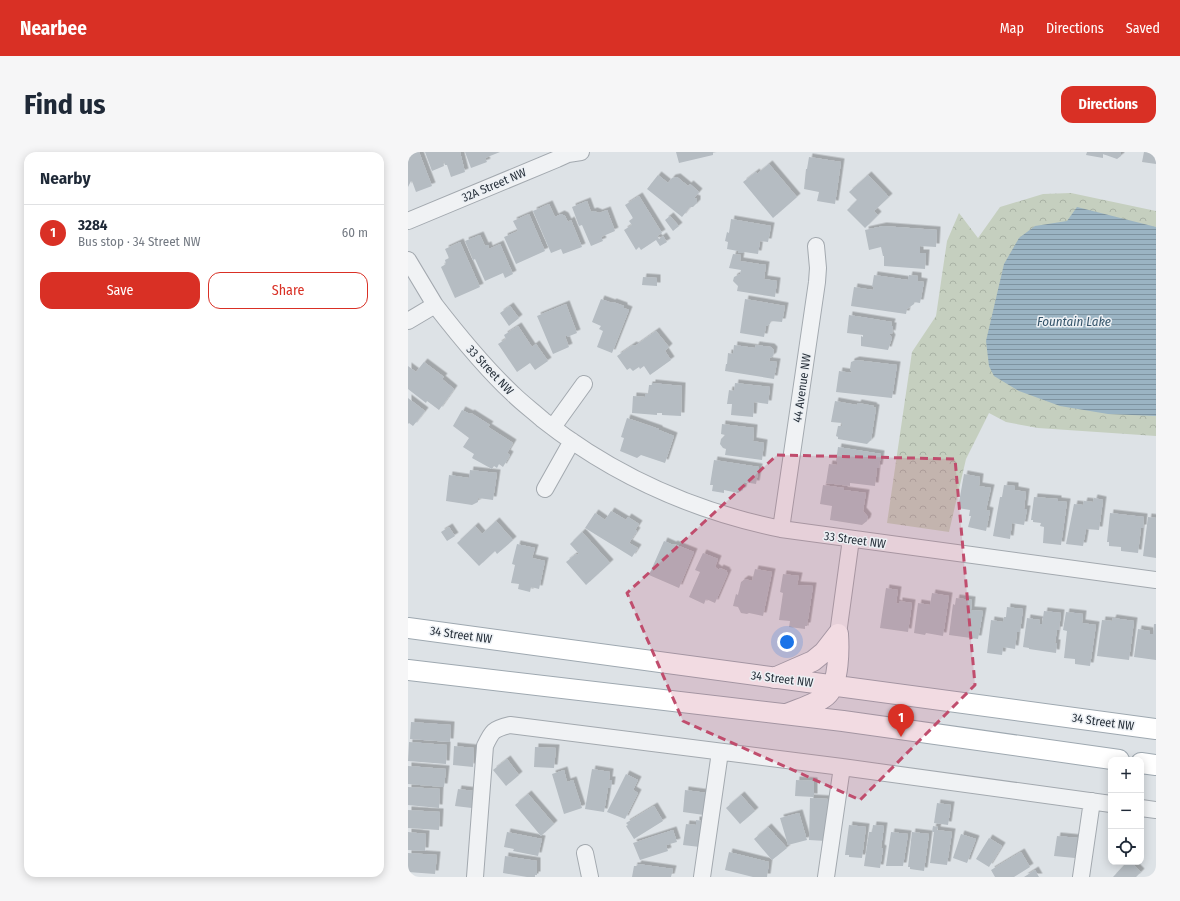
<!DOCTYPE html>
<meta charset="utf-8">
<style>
:root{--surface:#fff;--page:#f6f6f7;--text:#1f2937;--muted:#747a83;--line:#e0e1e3;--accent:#d93025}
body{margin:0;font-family:"Fira Sans Condensed",sans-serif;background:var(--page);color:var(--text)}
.controls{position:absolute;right:12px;bottom:12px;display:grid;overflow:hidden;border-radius:8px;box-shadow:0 2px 10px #0003}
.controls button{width:36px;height:36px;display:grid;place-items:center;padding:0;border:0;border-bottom:1px solid var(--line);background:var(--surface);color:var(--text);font:20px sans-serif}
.you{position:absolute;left:379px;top:490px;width:14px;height:14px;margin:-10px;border:3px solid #fff;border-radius:50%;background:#1a73e8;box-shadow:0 0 0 6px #1a73e833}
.badge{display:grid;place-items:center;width:26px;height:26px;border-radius:50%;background:var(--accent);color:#fff;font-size:13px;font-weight:700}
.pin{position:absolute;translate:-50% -33px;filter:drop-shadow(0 1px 2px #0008)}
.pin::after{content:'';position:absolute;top:21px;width:14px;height:12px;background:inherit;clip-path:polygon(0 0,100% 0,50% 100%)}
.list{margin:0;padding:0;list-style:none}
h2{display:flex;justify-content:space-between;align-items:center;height:52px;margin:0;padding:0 16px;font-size:17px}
h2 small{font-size:13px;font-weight:400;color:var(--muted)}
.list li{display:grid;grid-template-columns:26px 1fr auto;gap:12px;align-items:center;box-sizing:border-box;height:56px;padding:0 16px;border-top:1px solid var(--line)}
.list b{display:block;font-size:15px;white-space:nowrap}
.list p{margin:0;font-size:13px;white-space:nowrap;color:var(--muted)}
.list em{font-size:13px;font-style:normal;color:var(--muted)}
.actions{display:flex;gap:8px;padding:12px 16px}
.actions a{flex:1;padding:9px 0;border:1px solid var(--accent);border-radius:12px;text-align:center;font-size:14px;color:var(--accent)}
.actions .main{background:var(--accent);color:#fff}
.icon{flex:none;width:22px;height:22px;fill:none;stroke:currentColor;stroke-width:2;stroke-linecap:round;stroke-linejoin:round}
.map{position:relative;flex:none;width:748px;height:725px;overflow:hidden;border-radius:12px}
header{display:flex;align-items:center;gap:24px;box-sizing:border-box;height:56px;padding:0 20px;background:var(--accent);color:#fff}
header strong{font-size:19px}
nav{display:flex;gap:22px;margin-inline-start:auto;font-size:14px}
.intro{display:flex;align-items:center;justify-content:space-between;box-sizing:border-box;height:96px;padding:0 24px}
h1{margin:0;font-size:28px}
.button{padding:10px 18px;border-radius:12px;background:var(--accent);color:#fff;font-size:14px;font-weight:700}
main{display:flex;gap:24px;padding:0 24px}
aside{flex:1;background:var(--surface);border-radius:12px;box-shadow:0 2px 10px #0003}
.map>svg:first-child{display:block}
.park{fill:url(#park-crowns)}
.water{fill:url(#water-rules)}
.building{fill:#b5bcc2;filter:url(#shadow)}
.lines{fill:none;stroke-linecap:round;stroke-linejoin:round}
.minor-casing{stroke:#a3a9af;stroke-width:18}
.major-casing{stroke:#9ea8b0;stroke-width:22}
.minor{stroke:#f0f2f4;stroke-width:16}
.major{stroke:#fff;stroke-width:20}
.marked{fill:#c04d6d;fill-opacity:0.2;stroke:#c04d6d;stroke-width:3;stroke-dasharray:8 5;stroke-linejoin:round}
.labels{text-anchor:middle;stroke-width:3;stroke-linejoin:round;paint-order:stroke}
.street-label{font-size:12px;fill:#28313b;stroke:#ecf0f4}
.water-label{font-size:13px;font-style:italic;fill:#36556b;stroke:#ecf0f4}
</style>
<header>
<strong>Nearbee</strong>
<nav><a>Map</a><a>Directions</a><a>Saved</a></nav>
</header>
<div class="intro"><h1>Find us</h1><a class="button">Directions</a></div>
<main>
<aside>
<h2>Nearby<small></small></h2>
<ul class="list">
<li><span class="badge">1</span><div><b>3284</b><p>Bus stop · 34 Street NW</p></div><em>60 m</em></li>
</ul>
<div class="actions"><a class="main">Save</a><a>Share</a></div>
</aside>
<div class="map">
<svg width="748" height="725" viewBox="0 0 748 725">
<defs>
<pattern id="park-crowns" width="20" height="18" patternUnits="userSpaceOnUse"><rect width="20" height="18" fill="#c5cfbf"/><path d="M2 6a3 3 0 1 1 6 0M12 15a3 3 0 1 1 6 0" fill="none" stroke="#a9b2a5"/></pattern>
<pattern id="water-rules" width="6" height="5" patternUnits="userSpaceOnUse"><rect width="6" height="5" fill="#9bb4c3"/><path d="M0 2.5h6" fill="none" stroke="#7e93a0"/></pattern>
<filter id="shadow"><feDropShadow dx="3.5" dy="-3.5" stdDeviation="0" flood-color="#0004"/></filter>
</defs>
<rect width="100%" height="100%" fill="#dde2e6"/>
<path class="park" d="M663,41L748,59V284L630,276L598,270L581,261L558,307L541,380L479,371L504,200L528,164L539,89L551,61L570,86L592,55L635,42Z"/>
<path class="water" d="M669,55L748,75V264L700,262L652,254L611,239L586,224L581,214L578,189L596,112L611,86L627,74L659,69Z"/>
<path class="building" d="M0,0H11L24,34L8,40L4,29H3L0,35Z
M17,0H52L57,20L43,25L39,13H37L36,9L35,10L36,14L24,19Z
M57,0H92L77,6L79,10L63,16Z
M268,0H305V3L271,11Z
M679,0H713V4L709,7L695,2V6L678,3Z
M736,0H748V12L734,10Z
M401,5L433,10L427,52L409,49L411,40L396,37L398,17H399Z
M361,12L389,45L365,66L335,30L348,20L349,22Z
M250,23L260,31L264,26L269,25L280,34L282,32L291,40L286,46L289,47V51L285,55H282L274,65L239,37Z
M460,23L481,45L466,59L470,63L457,76L439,58L449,48L441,40Z
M231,44L254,81L249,84L251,87L255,84L259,90L252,94L248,88L233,98L231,95L228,98L216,78L224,73L221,69L225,66L217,53Z
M179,49L183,60L186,59L191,61L199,58L207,79L193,85L195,89L183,94L174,73L171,74L164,55Z
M141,52L147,65L153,62L157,64L160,70L163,68L174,95L155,102L153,97L143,101L125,59Z
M121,62L137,99L108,112L96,85L110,79L105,69Z
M262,64L271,74L265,79L257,68Z
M323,67L363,74L360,90L352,89L350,102L336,100V101H330V99L319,97L320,90L317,89L319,80L321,81Z
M475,74L529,78L528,95L512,94V101H518L517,117L476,114V104H475L473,95L461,98L457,78Z
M72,83L77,94L80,93L81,97L92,92L105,122L97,126L95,121L77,129L67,107L65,108L57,89Z
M52,90L72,135L47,146L33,115L38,112L37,108L41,106L37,97Z
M325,102L333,103L332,109L358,113L356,127L369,129L367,145L329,139L330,134L325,129L326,125L332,122L333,118L321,116Z
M466,123L500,128L501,123L510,124V129L516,130L512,151L506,150V152L499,157L498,162L443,154L446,135L465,138L466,135H464Z
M235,125L249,126V134L234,133Z
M193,147L204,151L205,150L216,154V156L221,158L204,201L189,195L195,179L191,177L193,174L184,170Z
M337,147L377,154L374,170L363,169L362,172L358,174L356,185L332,181Z
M158,152L169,181L159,185V183L157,184L161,195L145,202L129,164Z
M102,154L111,166L101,174L92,161Z
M441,163L484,170L483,174H485L484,182L482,181V183L484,186L480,198L453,194V184L455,185V183L439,181Z
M110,174L124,195L128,192L140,209L127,218L122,211L109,220L90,192L98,187L96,183Z
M248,179L261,195L257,199L263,208L242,223L236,214L232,217L231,215L225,219L222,216L219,218L209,204L225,193L227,194Z
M326,193L347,196L348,193L363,195L366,198L365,204L362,206L361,209L369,210L366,227L317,219L318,212H319L320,201L325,202Z
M448,208L489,213L484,246L428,240L431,219L444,221L442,217L443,210Z
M16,210L36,225L34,227L46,237L31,258L19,249L18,251L0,237V214L8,220Z
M244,231L274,234L273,264L254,263V261H249V263L224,261L225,244L237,245V242H240L241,233H244Z
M327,231L362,235L360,252L346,250L345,265L323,263L324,252H319L321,238L326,239Z
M0,246L17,259L5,274L1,271L0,272Z
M427,249L449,253L450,251L466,254L465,255L468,256L463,288L459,292L430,287V285L428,284L430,274H434V271L423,270Z
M54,258L62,262L63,261L82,273L80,275L105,291L99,301L102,303L95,315L91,312L89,316L86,314L84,317L64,306L66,302L55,295L61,286L45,274Z
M219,266L251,277V278L266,284L257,311L233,303L229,306L212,299L216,286L213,285Z
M314,272L346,276L345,289L356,291L354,308L317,303L318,297L315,296L312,292L313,287L317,283L313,282Z
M430,295L473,302L471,316H469L467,334L442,331V334L418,331L421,312L429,313V309H428Z
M306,308L351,315L348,332L336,330L335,338L330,341L316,338V341L304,339L305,333H302Z
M62,318L89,321L85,348L70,346V350L64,353L38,349L41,323L61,326Z
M556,322L572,325L571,334L583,336L578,358L582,359L578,379L560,375L563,364H561L562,358L550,356Z
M415,333L436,336V338L458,341L455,359L460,365L459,369L454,373L422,368L424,354L412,352Z
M596,333L607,334V338L618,340L616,357H619L616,373L604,371L602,387L585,384L592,345H594Z
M626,345L650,347V349L659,350L653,393L635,391L636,375L632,374L633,371L625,370V368H623Z
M686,346L695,348L691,378L678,377L675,394L658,392L666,352L675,353L676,349L685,350Z
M203,359L218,368L220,365L231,372L227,378L229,379L221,391L230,396L224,405L177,376L187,361L197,368Z
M702,361L736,365L735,376H733L730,401L713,399V395L701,394V390H699Z
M740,365L748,366V406L735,404Z
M88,369L105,388L89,402L87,399L71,414L49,391L67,374L74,382Z
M41,375L47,384L39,389L33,380Z
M174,380L202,411L178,433L158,410L168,402L169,403L171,402L162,392Z
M256,389L265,393L266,392L286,400L271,436L241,423Z
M109,392L127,396L124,406L137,409L131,437L123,435L122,440L110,437L111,432L103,431L107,413L104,412Z
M295,401L310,407L307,415L311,418L312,416L319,419L318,420L320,421L307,451L298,447L296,452L281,445L292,420L287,418Z
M347,417L364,420L355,464L341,461L339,462L333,461L330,455L325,454L328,442L330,443L333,430L337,427L344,429Z
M375,422L391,424L389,433L405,434L399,474H397V477L381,475L382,469L371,468L375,441L372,440Z
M478,436L490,438L488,451L491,452V449L504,451L500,480L472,476Z
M524,441L541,444L535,484L518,481L517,483L506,481L510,451L522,453Z
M548,446L564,448L563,458L575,459L570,487L541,483L545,452L547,453Z
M599,455L615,457L612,480H609L607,497L595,495L594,503L579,501L583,468L595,470L596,465H598Z
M636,459L653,461L651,478H649L647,491H649L648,501L621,497V496L615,495L619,466L632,468L631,472H634Z
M658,460L675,462L674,471L688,473L682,514L667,512V507L656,506L659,479L655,478Z
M705,466L726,469L721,508L689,504L694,468L704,469Z
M746,472H748V508L726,505L730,477L742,479V482H745Z
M3,570L43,573L42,590L2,587Z
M1,590L39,593L38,612L0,609Z
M46,594L66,596L65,615L45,613Z
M127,595L148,596L146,616L126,615Z
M99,607L111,623L98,634L85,618Z
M0,614L38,617L36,635L0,632Z
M184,617L202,620L201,628H204L203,636H200L196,660L177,657Z
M156,618L159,630L165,628L174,656L156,662L144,622Z
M218,622L230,628L225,638L230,641L217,667L199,660Z
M388,628L406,629V645L387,644Z
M0,635L32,637L31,656L0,653Z
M50,637L66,639L64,656L47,654Z
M277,638L299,641L296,663L275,660Z
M120,642L146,672L133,684L107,653Z
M333,643L347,659L332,672L318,656Z
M402,646L420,647L418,689L401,688Z
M529,651L543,653L540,673L526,671Z
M246,654L255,669L226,687L218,674L220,673L218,671Z
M0,658L32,660L31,678L0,676Z
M391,661L399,688L380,693L372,666Z
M288,668L295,669L292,695L275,693L278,672L288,673Z
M441,673L458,675L454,706L441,705V703H437Z
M465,673L476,674L473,696L475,697L472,716L456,714L461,680H464Z
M525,674L530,675L529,678L544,680L539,713L522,711L526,680H524Z
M360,675L379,696L364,708L346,687Z
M265,678L269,690L258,693L260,699L232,708L225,691Z
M0,680L18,682L17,699L0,698Z
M99,680L134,687L130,704L105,699L106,697L96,695Z
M483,680L500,682L495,714H478Z
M504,680L521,682L516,719L502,717V715H500Z
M553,682L568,687L559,711L545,706Z
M649,684L670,686L667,706L646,704Z
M581,686L594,694L581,715L568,707Z
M321,700L361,710L359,725H345L317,718Z
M613,700L622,715L606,725H587L583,718Z
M0,701L29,703L27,722L0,720Z
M97,704L129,709V723H127V725H119L95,721Z
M719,710H723L733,720L728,725H705Z
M230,712L265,717L263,725H224L226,714H229Z
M627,718L631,725H616Z"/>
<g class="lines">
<g class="minor-casing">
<path id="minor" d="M0,69L149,7L160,2L173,0
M0,108L27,153L0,169
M27,153C51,184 76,215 105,242C114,251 125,259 135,268C205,323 285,359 373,377L748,428
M145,275L176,232
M137,337L164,289
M373,377L409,130L410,116L408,94
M430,482L443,387
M733,656L748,658
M177,701L182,725
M67,725L77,594C84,579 85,577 102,573L434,615L703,652
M294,725L312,600
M418,725L434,615
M673,725L684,649"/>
</g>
<g class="major-casing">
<path id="major" d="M0,476L748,577
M0,518L435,569L711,608
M366,526L405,509L416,500L430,482
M379,562C390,557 412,551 420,542C431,530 431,497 430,482
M733,611L748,613"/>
</g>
<use href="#minor" class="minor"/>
<use href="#major" class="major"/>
</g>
<path class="marked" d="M369,303L547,307L567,533L452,648L275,569L219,441Z"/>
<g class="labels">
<g class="street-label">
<text transform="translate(86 33) rotate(-23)" y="4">32A Street NW</text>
<text transform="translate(82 218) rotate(47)" y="4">33 Street NW</text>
<text transform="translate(394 236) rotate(-82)" y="4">44 Avenue NW</text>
<text transform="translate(447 388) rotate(8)" y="4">33 Street NW</text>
<text transform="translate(53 483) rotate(8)" y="4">34 Street NW</text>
<text transform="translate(374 527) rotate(7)" y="4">34 Street NW</text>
<text transform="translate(695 570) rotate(8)" y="4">34 Street NW</text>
</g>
<g class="water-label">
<text x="666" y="174">Fountain Lake</text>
</g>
</g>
</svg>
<div class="controls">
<button>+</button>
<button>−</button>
<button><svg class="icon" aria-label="locate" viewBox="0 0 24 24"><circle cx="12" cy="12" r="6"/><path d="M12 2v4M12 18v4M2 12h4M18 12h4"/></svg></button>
</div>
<div class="you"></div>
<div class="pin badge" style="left:493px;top:585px">1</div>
</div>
</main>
